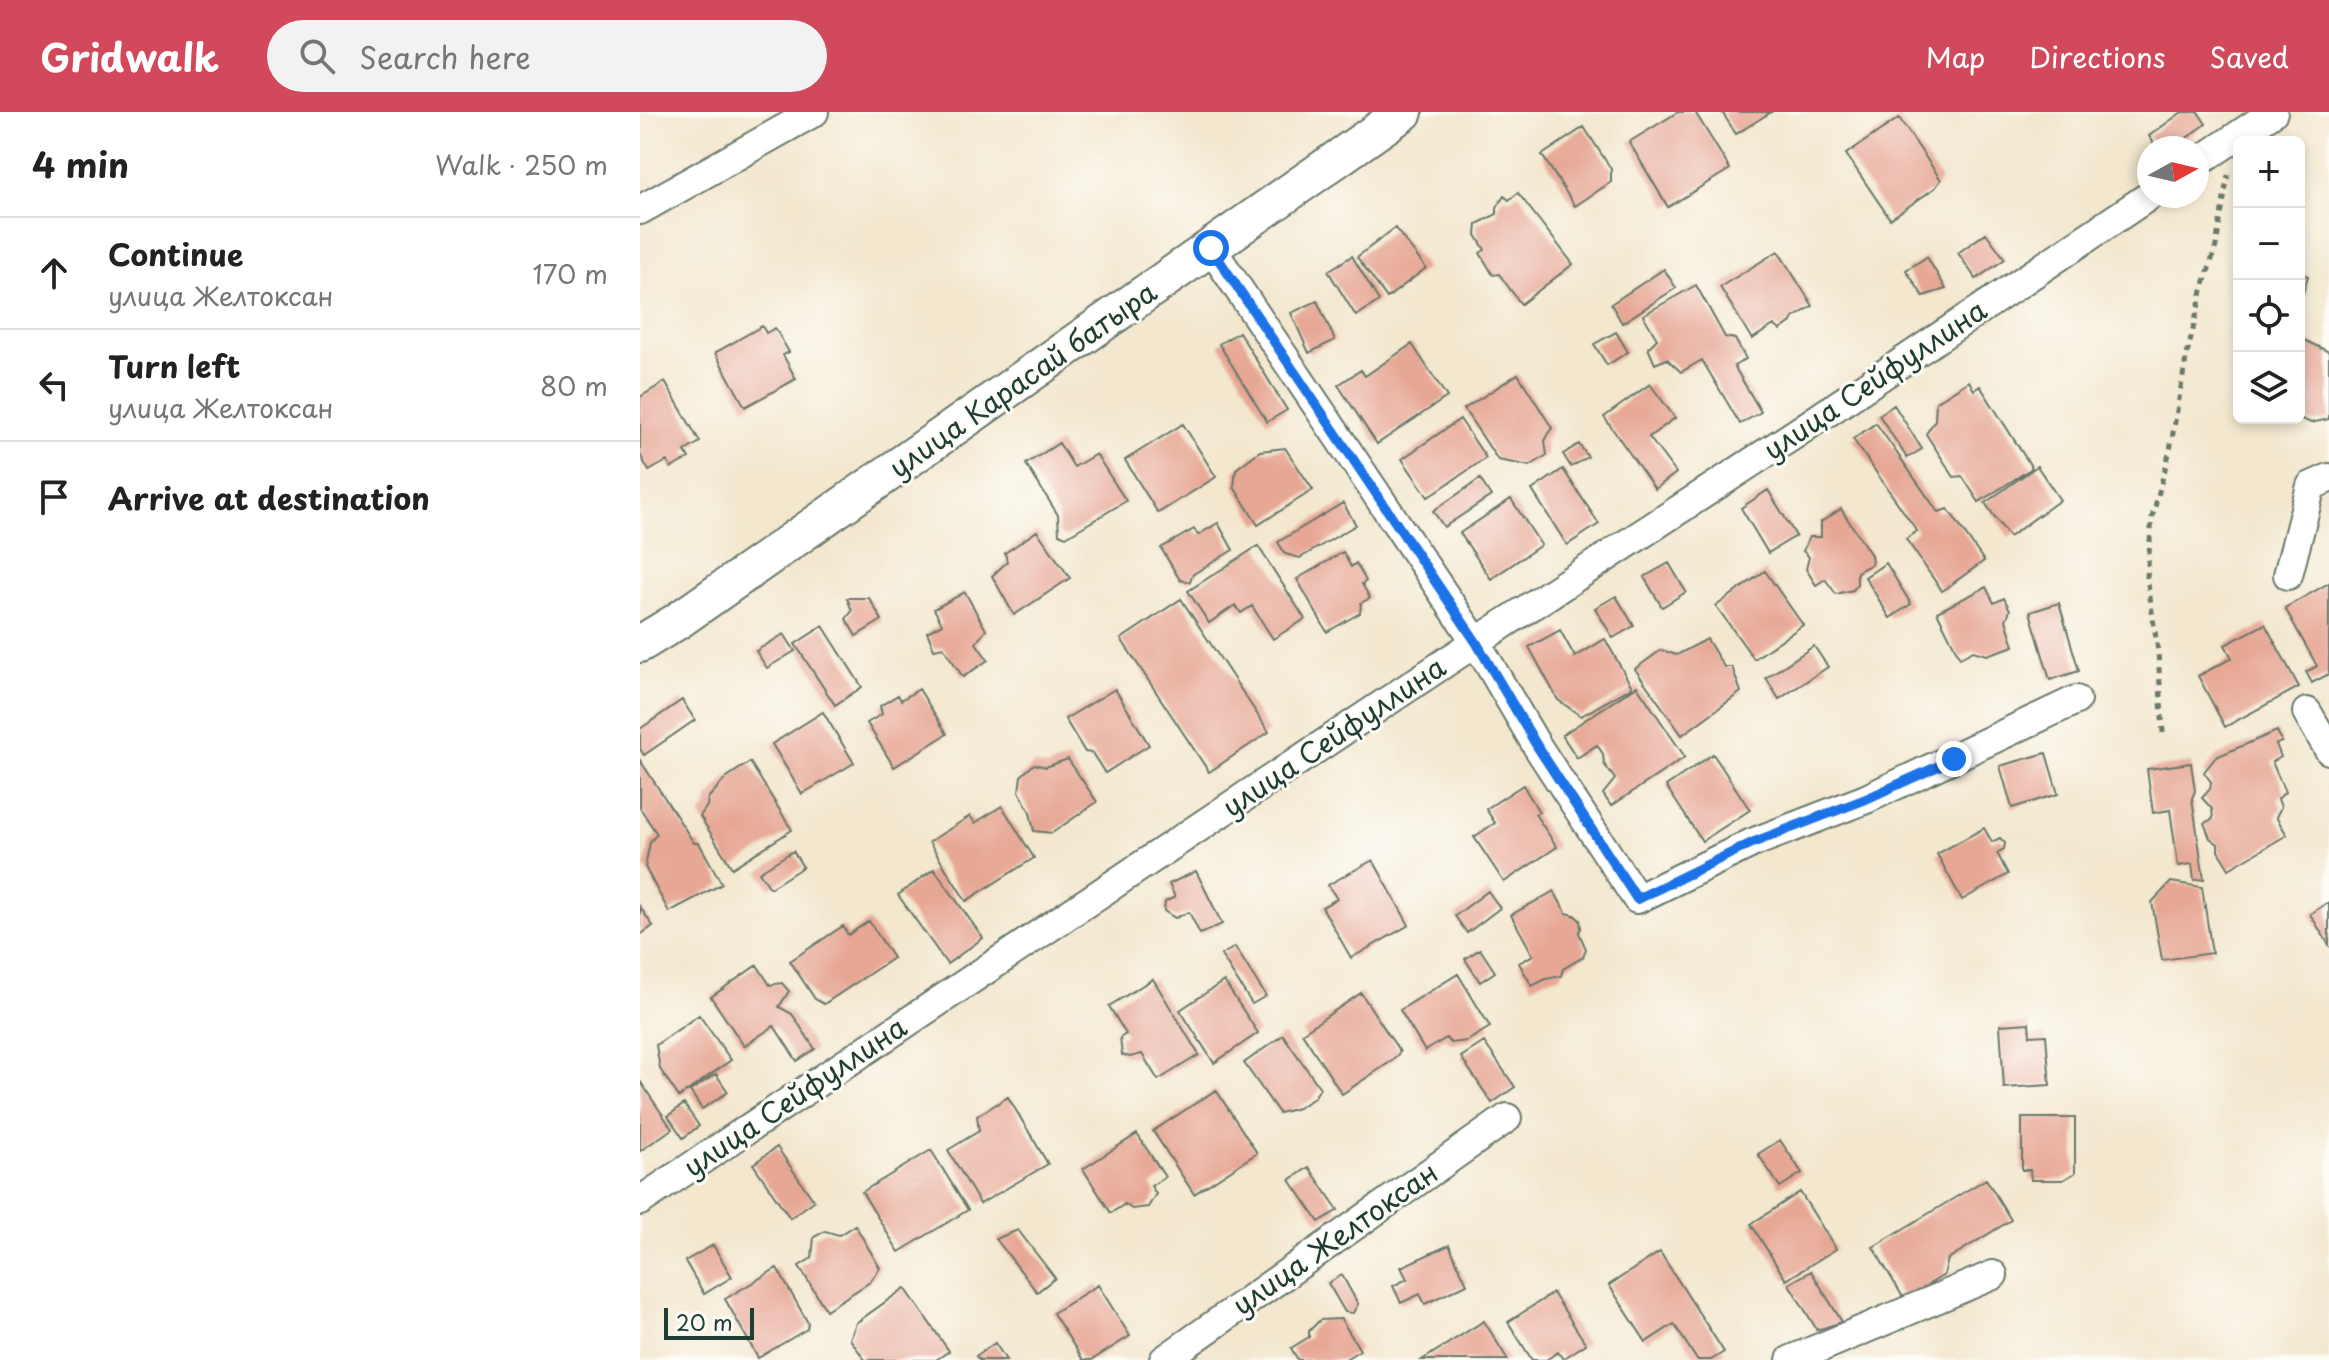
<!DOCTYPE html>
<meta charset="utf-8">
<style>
:root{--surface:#fff;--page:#f2f2f2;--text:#222;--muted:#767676;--line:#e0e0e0;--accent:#d1495b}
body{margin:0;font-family:"Playpen Sans",sans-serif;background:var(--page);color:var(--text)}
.controls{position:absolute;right:24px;top:24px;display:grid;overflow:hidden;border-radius:12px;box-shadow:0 4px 12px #0003}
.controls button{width:72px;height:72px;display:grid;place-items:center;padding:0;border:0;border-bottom:2px solid var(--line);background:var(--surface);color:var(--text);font:40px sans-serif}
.compass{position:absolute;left:1497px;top:24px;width:72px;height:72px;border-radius:50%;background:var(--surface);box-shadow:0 4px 12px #0003;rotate:82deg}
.scale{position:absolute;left:24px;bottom:20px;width:90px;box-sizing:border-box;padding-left:8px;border:4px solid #1f3d34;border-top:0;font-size:22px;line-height:28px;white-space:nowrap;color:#1f3d34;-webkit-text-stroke:6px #fdfcf7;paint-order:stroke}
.stop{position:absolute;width:24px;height:24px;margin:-18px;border:6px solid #1a73e8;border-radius:50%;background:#fff}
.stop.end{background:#1a73e8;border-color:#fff;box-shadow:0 2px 8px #0008}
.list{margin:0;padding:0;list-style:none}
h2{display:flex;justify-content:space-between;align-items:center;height:104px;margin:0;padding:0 32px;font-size:34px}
h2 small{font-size:26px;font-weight:400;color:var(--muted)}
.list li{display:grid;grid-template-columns:52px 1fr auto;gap:24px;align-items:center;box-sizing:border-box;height:112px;padding:0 32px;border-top:2px solid var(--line)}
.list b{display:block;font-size:30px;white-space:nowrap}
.list p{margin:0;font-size:26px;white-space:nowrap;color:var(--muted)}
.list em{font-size:26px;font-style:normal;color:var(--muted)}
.icon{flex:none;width:44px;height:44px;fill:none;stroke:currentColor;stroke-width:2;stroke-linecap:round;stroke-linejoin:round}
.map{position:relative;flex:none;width:1689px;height:1248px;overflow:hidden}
header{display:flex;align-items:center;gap:48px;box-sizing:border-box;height:112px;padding:0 40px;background:var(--accent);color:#fff}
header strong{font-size:38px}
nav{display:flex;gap:44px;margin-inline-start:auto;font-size:28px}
.search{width:560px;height:72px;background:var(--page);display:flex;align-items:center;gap:20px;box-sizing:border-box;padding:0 28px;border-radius:44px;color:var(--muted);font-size:30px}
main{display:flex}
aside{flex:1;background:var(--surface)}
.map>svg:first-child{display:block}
.building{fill:#e7a795}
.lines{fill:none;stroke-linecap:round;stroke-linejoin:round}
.minor-casing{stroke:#69786a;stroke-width:32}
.tertiary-casing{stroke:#69786a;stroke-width:40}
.path{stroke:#69786a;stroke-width:5;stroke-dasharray:6 6;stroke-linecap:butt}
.minor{stroke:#fff;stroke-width:28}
.tertiary{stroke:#fff;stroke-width:36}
.route{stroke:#1a73e8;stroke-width:10}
.labels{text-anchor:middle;stroke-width:6;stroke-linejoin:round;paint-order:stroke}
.street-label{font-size:28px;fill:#1f3d34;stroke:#fdfcf7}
</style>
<header>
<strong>Gridwalk</strong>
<div class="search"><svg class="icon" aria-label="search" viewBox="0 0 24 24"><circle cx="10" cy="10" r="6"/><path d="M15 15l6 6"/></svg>Search here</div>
<nav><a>Map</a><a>Directions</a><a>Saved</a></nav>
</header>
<main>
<aside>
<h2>4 min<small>Walk · 250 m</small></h2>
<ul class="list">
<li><svg class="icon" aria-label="ahead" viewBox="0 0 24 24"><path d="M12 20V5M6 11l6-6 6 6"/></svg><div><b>Continue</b><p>улица Желтоксан</p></div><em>170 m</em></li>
<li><svg class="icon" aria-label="left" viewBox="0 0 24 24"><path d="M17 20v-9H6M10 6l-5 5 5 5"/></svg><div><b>Turn left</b><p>улица Желтоксан</p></div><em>80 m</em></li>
<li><svg class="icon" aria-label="arrive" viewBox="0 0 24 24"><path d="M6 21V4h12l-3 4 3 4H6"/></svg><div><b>Arrive at destination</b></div></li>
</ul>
</aside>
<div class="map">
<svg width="1689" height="1248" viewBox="0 0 1689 1248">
<rect width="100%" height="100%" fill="#fdfcf7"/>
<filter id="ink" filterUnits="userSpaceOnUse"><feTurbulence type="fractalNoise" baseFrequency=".0125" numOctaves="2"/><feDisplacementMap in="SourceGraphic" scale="16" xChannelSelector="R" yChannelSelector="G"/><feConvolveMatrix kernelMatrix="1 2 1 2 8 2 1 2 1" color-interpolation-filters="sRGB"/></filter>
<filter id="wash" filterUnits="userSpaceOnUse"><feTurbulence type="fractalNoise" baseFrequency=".006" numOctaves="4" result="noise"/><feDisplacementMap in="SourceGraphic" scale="32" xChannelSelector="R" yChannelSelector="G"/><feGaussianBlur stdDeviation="1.8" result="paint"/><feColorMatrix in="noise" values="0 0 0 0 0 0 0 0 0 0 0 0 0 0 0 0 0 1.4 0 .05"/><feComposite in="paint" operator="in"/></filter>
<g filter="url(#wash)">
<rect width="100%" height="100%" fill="#f3e7ce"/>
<g id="blocks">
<path class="building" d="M1038,0H1055L1090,57L1028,95L989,30Z
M1082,0H1131L1096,22Z
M1542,0H1558L1566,12L1533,36H1517L1509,24Z
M1259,6L1301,68L1295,76L1250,107L1206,42Z
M944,15L971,57V70L935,94L902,43Z
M878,81L933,152L881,192L859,162L853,163L840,141L845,138L836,123L837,112L857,102V95L864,84L869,88Z
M755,116L786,156L747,186L717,145Z
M1346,121L1365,147L1336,167L1318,141Z
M1138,139L1173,194L1153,206L1151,210L1140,218L1134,213L1112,227L1080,175Z
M712,144L739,189L716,204L688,159Z
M1287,145L1306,177L1283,184L1266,158Z
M1024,157L1036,176L982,211L971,192Z
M1659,161L1668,164L1660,192H1659Z
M1056,173L1085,225L1095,227L1106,247L1094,254L1121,300L1100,312L1062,248L1041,260L1027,247L1015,252L1008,236L1017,227L1003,203Z
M677,189L695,228L669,241L651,201Z
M122,214L126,221L135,216L149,240L143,243L156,267L105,295L75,241Z
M599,220L647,298L627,310L579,232Z
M976,220L988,240L967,253L954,232Z
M1664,228L1689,240V307L1671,311L1659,306V238Z
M772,232L807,285L737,332L698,273L721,258L725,264Z
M878,262L912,316L905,329L907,343L890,354L858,348L824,297Z
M1329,269L1334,278L1340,274L1392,356L1339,390L1322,364L1314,365L1286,322L1295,308L1296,290Z
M25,270L60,330L45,339L49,346L31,356L27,349L9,359L0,343V285Z
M1010,272L1035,306L1009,325L1036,361L1015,377L964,305Z
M1254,293L1282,337L1267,346L1239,303Z
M820,307L846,346L788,385L762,347Z
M1236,311L1298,400L1308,397L1344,449L1302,479L1266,427L1277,419L1213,327Z
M543,312L576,365L518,401L485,348Z
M419,331L434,355L456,342L486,389L426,425L419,422L418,403L386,352Z
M939,332L948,345L931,355L923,342Z
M645,336L673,378L618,413L594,375L596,357L620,339Z
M1397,354L1420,388L1369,425L1345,391Z
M923,357L959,412L927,433L892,378Z
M840,367L851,384L804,415L793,399Z
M1128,378L1156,424L1128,441L1101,396Z
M871,387L901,433L851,467L820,421Z
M703,391L716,413L660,446L645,442L638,430Z
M1201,397L1231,443L1232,452L1217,460V472L1213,478L1196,482L1185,467L1176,473L1166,457L1169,445L1163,439L1169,425H1181V410Z
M578,411L593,438L552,463L550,470L540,468L521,436L554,417L558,423Z
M397,419L430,466L374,503L352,464L367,450L365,441Z
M618,434L665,507L633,527L612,494L601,501L595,493L569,511L548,479Z
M703,440L711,455L716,451L726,469L722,472L730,486L721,491L720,501L687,520L657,467Z
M1029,451L1046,480L1022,495L1004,465Z
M1246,451L1271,492L1250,506L1225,465Z
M1125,459L1163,513L1114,547L1076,494Z
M1689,471V562L1672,571L1666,560L1677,554L1645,496Z
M1346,475L1354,491L1364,486L1370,498L1366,508L1374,534L1347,543L1333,539L1320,546L1297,500Z
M325,480L346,518L336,531L348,548L323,565L303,535L294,537L287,520L302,512L294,497Z
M976,484L994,514L973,526L955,496Z
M207,486H229L242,508L216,524L206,507L212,499Z
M541,487L629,620L569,660L481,527Z
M1419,491L1439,559L1410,568L1390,500Z
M1625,512L1659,575L1585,615L1558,564L1592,546L1585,533Z
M183,514L222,575L195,593L155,532Z
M920,518L935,545L965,527L992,575L941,604L918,588L889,535Z
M144,522L155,539L127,556L116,539Z
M1067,527L1084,555H1092L1101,580L1042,623L995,557L1021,538L1037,543Z
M1174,534L1188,555L1139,587L1126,566Z
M997,574L1045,645L971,694L963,682L975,667L964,652L963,642L957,633L937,646L922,623Z
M279,577L307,622L254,655L227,611L242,602L240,594L258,583L261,588Z
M475,577L509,633L465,661L452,641L445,640L425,607Z
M42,588L55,608L4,643L0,637V617Z
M183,600L214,651L162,682L132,632Z
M1637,619L1642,630L1636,632L1641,645L1632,650L1645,680L1638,687L1641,695L1636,705L1647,723L1589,757L1578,739V732L1570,726L1564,711L1573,707L1572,697L1562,686L1570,677L1571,670L1564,660L1576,645Z
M1406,641L1418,682L1372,696L1360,654Z
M1073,642L1110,698L1062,729L1026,674Z
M428,647L457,690L412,721L394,719L390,700L379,679L381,664L394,652L406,655Z
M0,648L54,731H59L82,772L29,800L5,755L10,730L17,722L0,696Z
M110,650L152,718L92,756L60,704L67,694L68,686L87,665Z
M1551,651L1555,679L1552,686L1564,767L1554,768L1552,752L1538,754L1530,698L1513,701L1507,657Z
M883,673L899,700L895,702L917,735L864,770L834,725L855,711L846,697Z
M362,694L394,746L326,789L289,730L330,704L335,711Z
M1344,716L1352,730L1360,726L1365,731L1364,737L1357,741L1368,762L1322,788L1297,742Z
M153,739L163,755L130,776L119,760Z
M733,748L769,813L711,846L682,795L697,787L688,773Z
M294,757L343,826L307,852L258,783Z
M556,759L582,812L560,822L549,800L535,806L524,799L525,790L535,785L529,772Z
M1531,770L1562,775L1572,841L1522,848L1512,790Z
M848,779L860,796L827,821L815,804Z
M914,779L926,801L934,803L940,808L941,816L939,821L946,837L943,845L923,857L921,864L906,867L892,874L879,851L893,843L871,803Z
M1689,790V833L1670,802Z
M0,795L13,814L0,823Z
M229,809L253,846L184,892L175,887L150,849L203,814L208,823Z
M595,835L626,884L612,892L581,843Z
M840,837L855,860L840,870L825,847Z
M117,853L130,873L142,871L149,879L139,895L152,902L175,937L157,949L134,914L104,934L71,885Z
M818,862L850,915L827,929L811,931L806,926L785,939L760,898Z
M513,867L559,943L518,968L502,942L490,945L482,943L480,926L486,922L469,894Z
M584,869L618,921L574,951L540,898Z
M721,881L760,940L753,948L702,982L662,921Z
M59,903L91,948L39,985L20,957L16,933Z
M1389,911L1390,924L1406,923L1410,973L1364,976L1360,913Z
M643,923L680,976L674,986L658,996L639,1001L604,951Z
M844,930L875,975L852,991L821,945Z
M76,962L88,980L62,997L50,979Z
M0,969L32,1017L0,1039Z
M576,978L617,1041L554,1082L513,1019Z
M368,985L408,1052L340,1092L308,1038L339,1019L337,1004Z
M44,992L59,1014L43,1026L28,1004Z
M1382,1006H1435V1061L1423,1068H1391L1390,1058H1382Z
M497,1022L525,1065L511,1074L516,1082L508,1095L492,1097L485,1092L471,1101L443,1057Z
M1140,1028L1162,1061L1140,1075L1118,1042Z
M137,1035L174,1089L150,1106L113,1052Z
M291,1038L328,1098L259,1140L222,1080Z
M669,1055L698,1098L679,1110L650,1068Z
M1346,1067L1371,1108L1308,1147L1304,1163L1264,1187L1233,1135Z
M1160,1080L1196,1137L1146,1168L1111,1112Z
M215,1113L240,1156L230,1170L186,1198L159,1154L172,1146L174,1125L185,1119L199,1123Z
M378,1118L415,1166L397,1180L356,1127Z
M73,1133L92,1165L64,1182L45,1149Z
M809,1133L827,1172L785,1192L780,1182L761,1191L753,1174L767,1167L761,1155Z
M1020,1140L1084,1240L1071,1248H1057L1034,1212L1006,1230L969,1173Z
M137,1156L168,1211L167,1217L118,1246L85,1187Z
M1171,1159L1202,1210L1177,1218L1149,1172Z
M702,1163L718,1192L713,1201L705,1200L688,1171Z
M458,1173L490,1224L452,1248H443L413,1201Z
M265,1176L309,1239L296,1248H225L210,1227L216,1211Z
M913,1181L946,1232L923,1247L918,1240L906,1248H892L868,1210Z
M701,1207L720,1238L704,1248H658L651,1236L669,1225V1219L680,1208Z
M844,1209L868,1248H782Z
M355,1231L366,1248H339L336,1244Z"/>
</g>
</g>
<g filter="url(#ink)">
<use href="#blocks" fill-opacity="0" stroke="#69786a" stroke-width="2"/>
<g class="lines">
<g class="minor-casing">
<path id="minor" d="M1557,51L1633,0
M0,98L174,0
M571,136L836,530L897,634L997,787L1112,731L1226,687L1436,588
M1648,463L1671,374L1689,366
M1667,600L1689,638
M0,1089L836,530L1155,322L1509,84
M524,1248L867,1006
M1151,1248L1353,1163"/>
</g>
<g class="tertiary-casing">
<path id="tertiary" d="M0,532L36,510L764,0"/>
</g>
<path class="path" d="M1523,621L1518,540L1507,465L1512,406L1530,338L1546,247L1562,179L1576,134L1588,63"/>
<use href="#minor" class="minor"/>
<use href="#tertiary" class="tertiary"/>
</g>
</g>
<g class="lines" filter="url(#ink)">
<path class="route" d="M571,136L836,530L897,634L997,787L1112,731L1226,687L1314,647"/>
</g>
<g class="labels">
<g class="street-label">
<text transform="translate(383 268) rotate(-35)" y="10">улица Карасай батыра</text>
<text transform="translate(1235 268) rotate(-34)" y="10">улица Сейфуллина</text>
<text transform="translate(694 625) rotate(-34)" y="10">улица Сейфуллина</text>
<text transform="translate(155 985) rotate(-34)" y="10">улица Сейфуллина</text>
<text transform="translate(695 1127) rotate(-35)" y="10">улица Желтоксан</text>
</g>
</g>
</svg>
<div class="controls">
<button>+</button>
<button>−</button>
<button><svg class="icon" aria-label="locate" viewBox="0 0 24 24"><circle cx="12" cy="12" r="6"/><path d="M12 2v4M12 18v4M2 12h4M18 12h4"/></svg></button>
<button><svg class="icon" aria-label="layers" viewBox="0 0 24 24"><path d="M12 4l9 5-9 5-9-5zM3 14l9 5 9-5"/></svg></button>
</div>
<svg class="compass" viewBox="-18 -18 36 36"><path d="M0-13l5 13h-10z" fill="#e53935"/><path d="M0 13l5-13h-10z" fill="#767676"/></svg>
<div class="scale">20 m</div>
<div class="stop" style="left:571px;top:136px"></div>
<div class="stop end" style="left:1314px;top:647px"></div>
</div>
</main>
